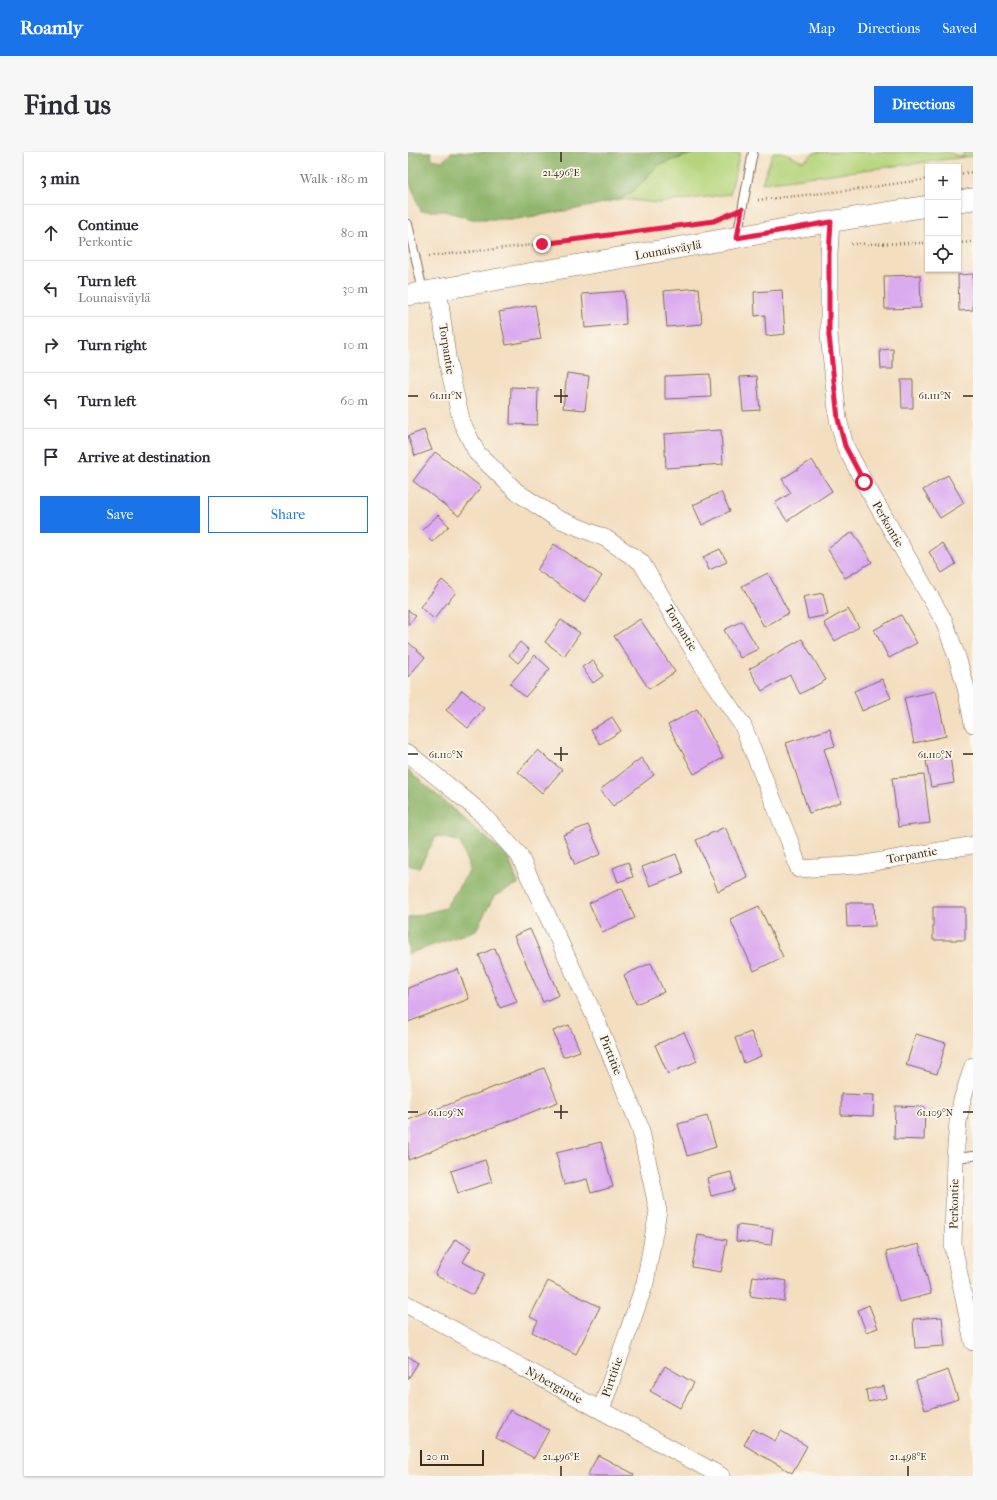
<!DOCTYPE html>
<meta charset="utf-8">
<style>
:root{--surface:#fff;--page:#f7f7f7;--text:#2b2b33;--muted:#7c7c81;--line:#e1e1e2;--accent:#1a73e8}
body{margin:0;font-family:"IM FELL French Canon",serif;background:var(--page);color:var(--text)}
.controls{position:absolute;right:12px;top:12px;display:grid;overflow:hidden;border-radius:0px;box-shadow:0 1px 3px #0004}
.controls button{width:36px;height:36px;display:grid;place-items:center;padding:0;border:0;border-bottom:1px solid var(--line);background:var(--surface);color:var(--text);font:20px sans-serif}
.scale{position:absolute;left:12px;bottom:10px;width:64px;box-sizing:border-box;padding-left:4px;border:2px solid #3b2a1e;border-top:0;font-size:11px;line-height:14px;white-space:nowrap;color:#3b2a1e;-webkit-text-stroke:3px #fbf7ec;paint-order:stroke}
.stop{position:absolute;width:12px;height:12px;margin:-9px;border:3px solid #e11d48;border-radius:50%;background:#fff}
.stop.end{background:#e11d48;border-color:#fff;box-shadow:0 1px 4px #0008}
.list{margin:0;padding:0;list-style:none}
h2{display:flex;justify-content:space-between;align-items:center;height:52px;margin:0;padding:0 16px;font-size:17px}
h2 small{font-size:13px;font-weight:400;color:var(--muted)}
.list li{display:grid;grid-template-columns:26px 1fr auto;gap:12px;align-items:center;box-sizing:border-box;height:56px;padding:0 16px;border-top:1px solid var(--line)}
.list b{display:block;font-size:15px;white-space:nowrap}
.list p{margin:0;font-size:13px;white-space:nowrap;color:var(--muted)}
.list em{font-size:13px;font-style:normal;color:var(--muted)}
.actions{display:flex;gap:8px;padding:12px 16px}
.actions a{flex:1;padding:9px 0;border:1px solid var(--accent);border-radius:0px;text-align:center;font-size:14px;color:var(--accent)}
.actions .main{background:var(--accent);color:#fff}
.icon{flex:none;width:22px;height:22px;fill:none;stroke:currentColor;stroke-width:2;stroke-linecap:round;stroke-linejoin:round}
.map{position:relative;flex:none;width:565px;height:1324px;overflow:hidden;border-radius:0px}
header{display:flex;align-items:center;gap:24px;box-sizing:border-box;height:56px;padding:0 20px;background:var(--accent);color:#fff}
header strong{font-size:19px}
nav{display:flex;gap:22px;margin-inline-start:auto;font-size:14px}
.intro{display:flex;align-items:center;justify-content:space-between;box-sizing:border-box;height:96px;padding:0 24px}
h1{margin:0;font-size:28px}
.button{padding:10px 18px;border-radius:0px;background:var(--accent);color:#fff;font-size:14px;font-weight:700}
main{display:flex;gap:24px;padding:0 24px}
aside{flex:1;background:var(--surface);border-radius:0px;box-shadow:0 1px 3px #0004}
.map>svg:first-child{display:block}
.green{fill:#b5d57d;stroke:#78804e}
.forest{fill:#90b66c;stroke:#667045}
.building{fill:#dbabf0}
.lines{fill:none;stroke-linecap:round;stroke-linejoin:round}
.service-casing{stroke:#7b6957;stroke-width:10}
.minor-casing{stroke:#7b6957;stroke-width:18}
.tertiary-casing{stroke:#7b6957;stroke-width:22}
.path{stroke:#7b6957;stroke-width:2.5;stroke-dasharray:1 3;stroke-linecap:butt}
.service{stroke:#fff;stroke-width:8}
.minor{stroke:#fff;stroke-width:17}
.tertiary{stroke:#fff;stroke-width:21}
.route{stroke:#e11d48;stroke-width:5}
.ticks{fill:none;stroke:#3b2a1e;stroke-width:1.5}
.labels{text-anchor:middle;stroke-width:3.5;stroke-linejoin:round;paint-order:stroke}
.street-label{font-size:12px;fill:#3b2a1e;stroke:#fbf7ec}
.ticks-label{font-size:10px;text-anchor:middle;fill:#3b2a1e;stroke:#fbf7ec;stroke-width:3.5;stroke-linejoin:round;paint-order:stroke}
</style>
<header>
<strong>Roamly</strong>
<nav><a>Map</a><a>Directions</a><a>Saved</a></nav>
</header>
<div class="intro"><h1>Find us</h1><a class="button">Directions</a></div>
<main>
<aside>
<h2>3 min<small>Walk · 180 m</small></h2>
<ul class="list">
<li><svg class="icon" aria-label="ahead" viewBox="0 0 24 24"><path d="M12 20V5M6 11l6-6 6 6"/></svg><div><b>Continue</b><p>Perkontie</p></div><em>80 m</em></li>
<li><svg class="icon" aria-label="left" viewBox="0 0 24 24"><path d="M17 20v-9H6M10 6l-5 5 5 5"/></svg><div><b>Turn left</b><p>Lounaisväylä</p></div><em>30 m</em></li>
<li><svg class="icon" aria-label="right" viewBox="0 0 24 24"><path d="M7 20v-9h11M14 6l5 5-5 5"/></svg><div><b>Turn right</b></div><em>10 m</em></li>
<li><svg class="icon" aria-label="left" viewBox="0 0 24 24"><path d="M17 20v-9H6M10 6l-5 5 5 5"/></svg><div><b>Turn left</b></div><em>60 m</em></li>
<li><svg class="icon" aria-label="arrive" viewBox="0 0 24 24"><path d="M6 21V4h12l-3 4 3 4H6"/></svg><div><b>Arrive at destination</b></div></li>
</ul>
<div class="actions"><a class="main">Save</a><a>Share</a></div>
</aside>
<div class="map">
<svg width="565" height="1324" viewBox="0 0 565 1324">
<rect width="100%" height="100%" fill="#fbf7ec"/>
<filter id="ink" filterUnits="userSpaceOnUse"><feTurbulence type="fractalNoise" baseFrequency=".025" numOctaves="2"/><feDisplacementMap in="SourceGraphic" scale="8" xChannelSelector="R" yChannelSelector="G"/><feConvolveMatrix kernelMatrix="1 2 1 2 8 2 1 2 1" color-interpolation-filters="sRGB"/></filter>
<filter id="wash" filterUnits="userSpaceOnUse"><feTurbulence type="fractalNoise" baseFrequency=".012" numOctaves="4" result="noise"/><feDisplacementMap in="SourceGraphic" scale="16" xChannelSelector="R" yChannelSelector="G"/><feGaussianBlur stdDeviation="0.9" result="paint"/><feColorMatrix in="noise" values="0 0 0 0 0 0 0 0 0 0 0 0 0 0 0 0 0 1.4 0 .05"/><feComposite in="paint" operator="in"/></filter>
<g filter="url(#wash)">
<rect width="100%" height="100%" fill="#f3dec0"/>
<path class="green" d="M289,0H332L322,42L251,51L212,47L227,38L250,13Z
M365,0H374L395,9L408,0H539L554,5L556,0H565V4L354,31Z"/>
<path class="forest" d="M0,0H23L24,7L34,9L42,3L43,0H289L250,13L227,38L212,47L174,56L109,67H64L37,59H13L0,26Z
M0,618L100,705L110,732L86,744L68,778L0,802V766L37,756L62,718L52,690L28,684L11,716L0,713Z"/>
<g id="blocks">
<path class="building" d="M565,122V158L551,159L550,123Z
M512,123L513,156L477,157L476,124Z
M291,136L294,172L259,175L256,139Z
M374,138L377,182L358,184L357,163L347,164L346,140Z
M216,139L218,172L177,176L174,142Z
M127,153L133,187L98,193L91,160Z
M485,197V217H473L472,198Z
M159,221L181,224L177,258L155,256Z
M302,222L303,245L257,247V224Z
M349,224L352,258L335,259L332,225Z
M493,228H505V256H494Z
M103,235L130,236L129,273L102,272Z
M16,278L24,298L7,304L0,284Z
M313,278L315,312L258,316L256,282Z
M27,300L73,335L51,364L5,329Z
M404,308L424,339L379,369L367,351L383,341L374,327Z
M540,323L556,351L532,366L515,338Z
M313,340L322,359L294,373L285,353Z
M30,363L41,374L24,390L13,379Z
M445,380L464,410L437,426L419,396Z
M534,391L548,412L534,421L521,400Z
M146,392L194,424L176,450L129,418Z
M312,397L319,410L301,418L295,405Z
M360,421L381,461L356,475L334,434Z
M34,428L48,440L26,467L12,455Z
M415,441L420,463L400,467L395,445Z
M440,457L451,475L427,489L416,471Z
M0,458L8,464L0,473Z
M493,463L509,491L481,506L466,478Z
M232,467L267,520L241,537L206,484Z
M153,468L172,481L156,504L137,490Z
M334,469L350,497L332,506L316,478Z
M394,487L418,528L392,542L382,523L354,539L341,517Z
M0,490L17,505L0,525Z
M112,490L121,498L110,511L101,503Z
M127,503L142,517L117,545L102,532Z
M185,508L195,524L185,531L174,515Z
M474,527L483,546L454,559L446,539Z
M54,538L76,556L60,576L38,558Z
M528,539L538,584L506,591L496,546Z
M289,557L315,606L286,622L260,573Z
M204,565L213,579L192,592L183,578Z
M422,577L427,594L416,597L433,650L401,661L378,591Z
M130,598L154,618L134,641L110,620Z
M542,605L546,631L523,635L518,609Z
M233,606L246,623L205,654L192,638Z
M516,623L522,671L490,675L484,626Z
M180,673L193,702L167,713L155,683Z
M317,675L340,726L310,739L288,688Z
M268,702L275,721L242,734L234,715Z
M220,710L225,725L210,730L205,716Z
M214,736L227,766L194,780L181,751Z
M438,751H466L467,774L439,775Z
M351,754L375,805L346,819L322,767Z
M525,755H557V788H525Z
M122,777L151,843L135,850L106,784Z
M87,796L109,850L92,856L71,803Z
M243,811L256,840L228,852L216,823Z
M50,817L61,847L0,870V836Z
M161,873L172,899L155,905L145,879Z
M276,880L289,909L260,922L247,893Z
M343,880L353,904L336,911L327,886Z
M508,882L538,891L529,922L498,913Z
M136,916L150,950L0,1008V968Z
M433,942L466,943L465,964L433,963Z
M487,954L517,955L516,988L486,987Z
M299,964L308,995L279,1004L270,972Z
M193,990L205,1035L183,1041L179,1027L156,1033L148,1001Z
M77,1008L84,1030L50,1041L43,1019Z
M323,1020L327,1038L303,1044L299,1026Z
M329,1073L365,1077L363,1093L328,1089Z
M290,1083L319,1088L313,1120L284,1115Z
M47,1087L63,1096L55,1110L77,1122L65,1143L27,1123Z
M511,1092L523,1142L491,1150L478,1100Z
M345,1124L379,1129L376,1149L342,1144Z
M140,1129L192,1155L168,1202L124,1180L130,1169L122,1165Z
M461,1153L470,1176L458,1180L450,1158Z
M534,1165L537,1194L507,1196L505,1167Z
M0,1204L10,1211L0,1227Z
M257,1214L286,1231L272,1256L242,1239Z
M540,1218L550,1247L517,1258L508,1229Z
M476,1234L478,1246L460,1250L458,1238Z
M102,1258L141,1278L126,1306L88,1286Z
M345,1277L367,1289L373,1279L399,1294L384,1321L336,1293Z
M190,1303L226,1322L225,1324H179Z"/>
</g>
</g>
<g filter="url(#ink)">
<use href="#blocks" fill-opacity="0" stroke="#7b6957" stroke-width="1"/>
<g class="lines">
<g class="service-casing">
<path id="service" d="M0,72L15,139
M329,85L345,0
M547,1006L565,1004"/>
</g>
<g class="minor-casing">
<path id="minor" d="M423,69L421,102V183L430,267L437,294L456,330L536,469L550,508L558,536L565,572
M30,136L40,212L54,271L69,301L109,340L148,366L197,386L233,410L300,523L335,574L381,688L391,717L450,713L565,693
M0,601L71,659L111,703L187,865L232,975L250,1059L237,1131L193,1258
M565,914L554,948L550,970L547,1006L545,1093L565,1190
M0,1153L313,1324"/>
</g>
<g class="tertiary-casing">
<path id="tertiary" d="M550,49L565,47
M0,143L371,78L520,54"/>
</g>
<path class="path" d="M550,22L565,20
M350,48L444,38L520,27
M550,91L565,90
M443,92L520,91
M21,104L134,92L225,80"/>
<use href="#service" class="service"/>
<use href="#minor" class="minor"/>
<use href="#tertiary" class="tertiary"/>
</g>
</g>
<g class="lines" filter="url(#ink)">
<path class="route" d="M134,92L306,69L334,57L329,86L423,70L421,102V183L430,267L437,294L456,330"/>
</g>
<path class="ticks" d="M153,0V10M153,237V251M0,244H10M146,244H160M555,244H565M153,595V609M0,602H10M146,602H160M555,602H565M153,953V967M0,960H10M146,960H160M555,960H565M153,1314V1324M500,1314V1324"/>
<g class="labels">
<g class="street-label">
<text transform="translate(260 98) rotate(-10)" y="4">Lounaisväylä</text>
<text transform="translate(39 197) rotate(81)" y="4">Torpantie</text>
<text transform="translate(480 372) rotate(60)" y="4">Perkontie</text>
<text transform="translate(273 476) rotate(59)" y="4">Torpantie</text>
<text transform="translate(504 703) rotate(-10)" y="4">Torpantie</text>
<text transform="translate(203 903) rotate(68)" y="4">Pirttitie</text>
<text transform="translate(546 1052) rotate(-89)" y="4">Perkontie</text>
<text transform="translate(204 1225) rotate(-71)" y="4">Pirttitie</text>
<text transform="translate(146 1233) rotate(29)" y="4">Nybergintie</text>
</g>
</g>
<g class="ticks-label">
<text x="153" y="24">21.496°E</text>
<text x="38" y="247">61.111°N</text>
<text x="527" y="247">61.111°N</text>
<text x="38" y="606">61.110°N</text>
<text x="527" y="606">61.110°N</text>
<text x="38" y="964">61.109°N</text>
<text x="527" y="964">61.109°N</text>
<text x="153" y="1308">21.496°E</text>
<text x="500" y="1308">21.498°E</text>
</g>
</svg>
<div class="controls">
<button>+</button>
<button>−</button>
<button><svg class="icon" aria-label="locate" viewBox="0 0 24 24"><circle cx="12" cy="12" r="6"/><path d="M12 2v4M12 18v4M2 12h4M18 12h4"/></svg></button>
</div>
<div class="scale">20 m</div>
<div class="stop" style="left:456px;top:330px"></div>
<div class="stop end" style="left:134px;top:92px"></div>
</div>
</main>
